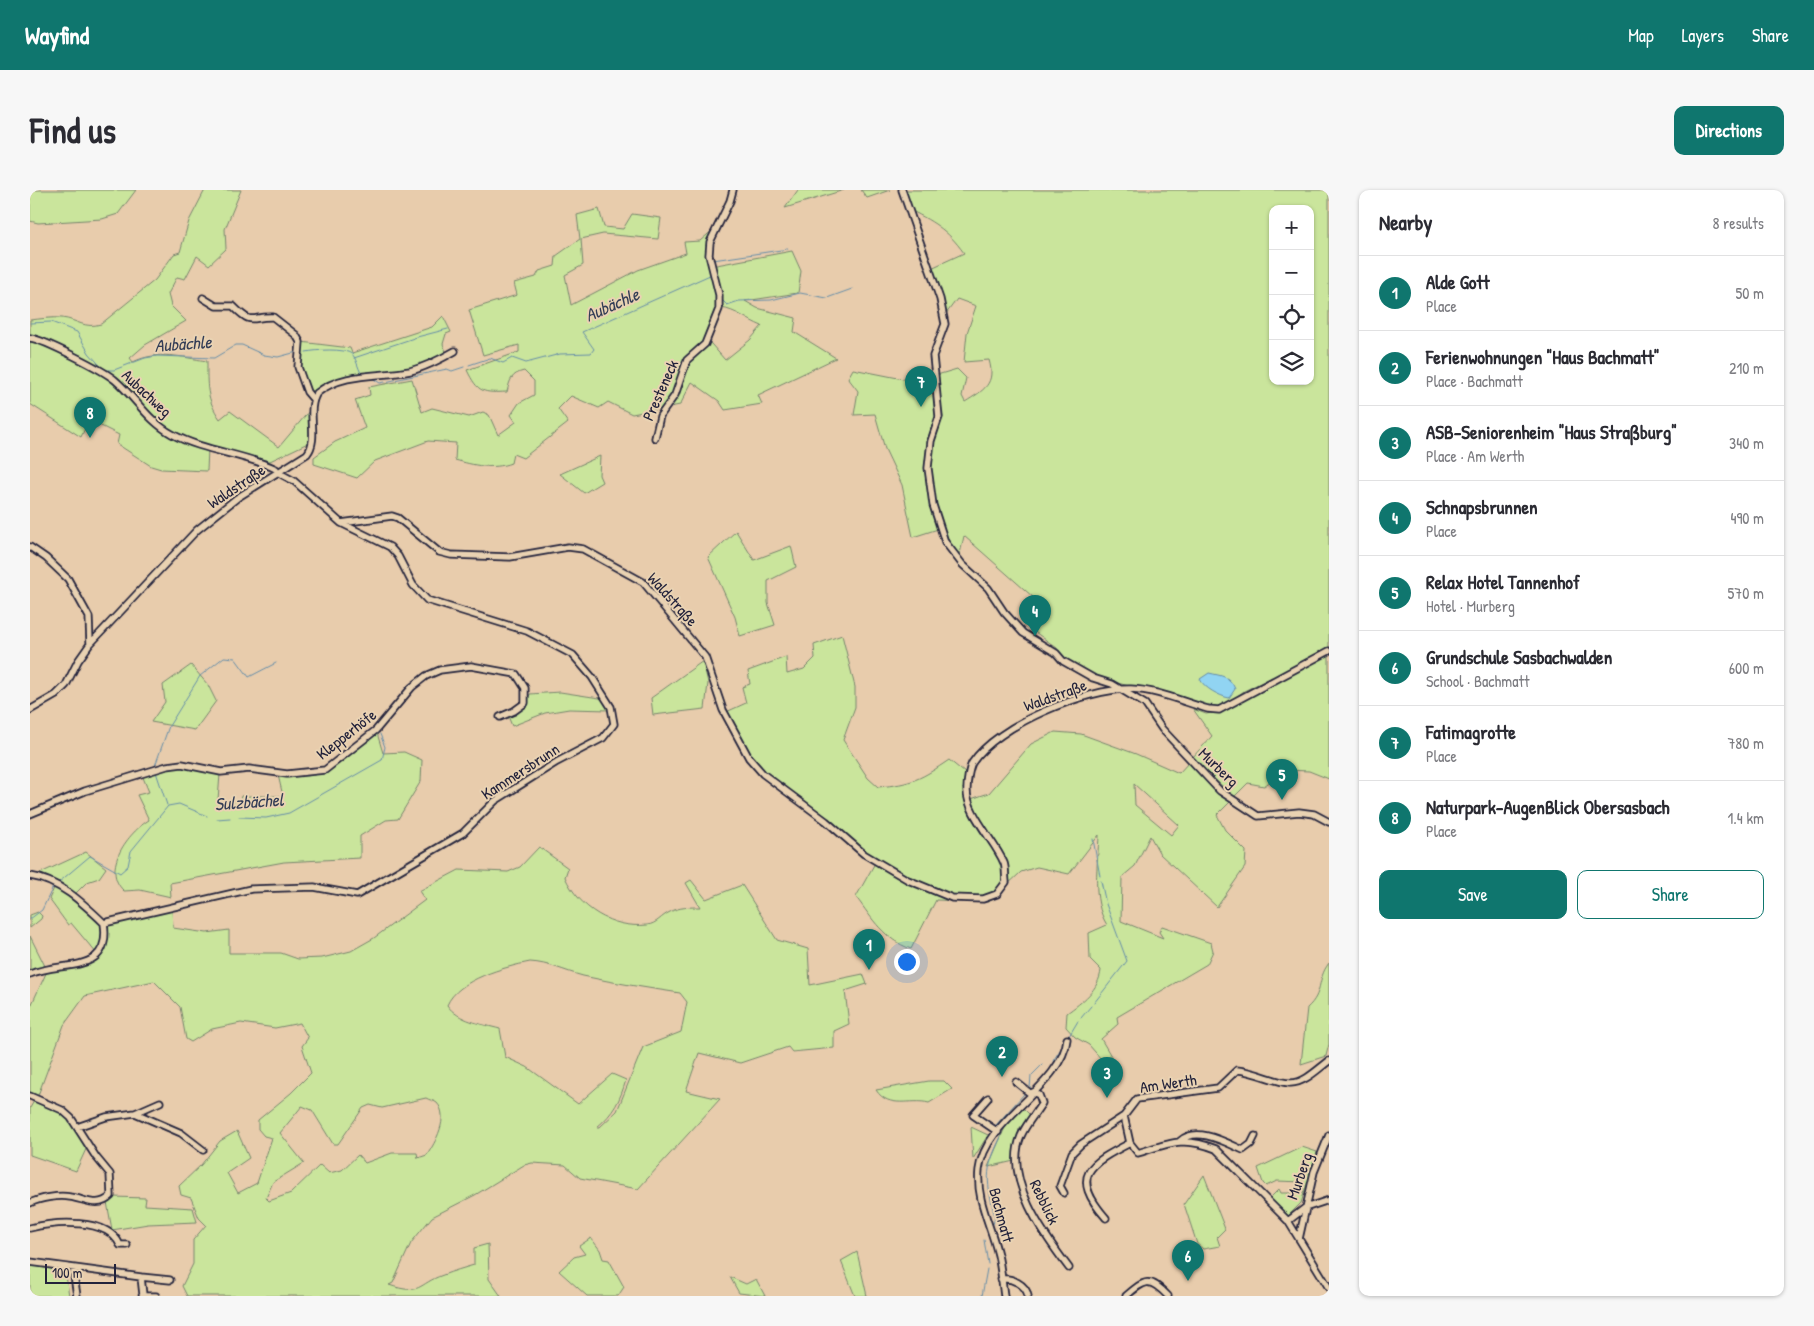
<!DOCTYPE html>
<meta charset="utf-8">
<style>
:root{--surface:#fff;--page:#f7f7f7;--text:#2b2b33;--muted:#7c7c81;--line:#e1e1e2;--accent:#0f766e}
body{margin:0;font-family:"Patrick Hand",sans-serif;background:var(--page);color:var(--text)}
.controls{position:absolute;right:15px;top:15px;display:grid;overflow:hidden;border-radius:10px;box-shadow:0 1px 4px #0004}
.controls button{width:45px;height:45px;display:grid;place-items:center;padding:0;border:0;border-bottom:1px solid var(--line);background:var(--surface);color:var(--text);font:25px sans-serif}
.scale{position:absolute;left:15px;bottom:12px;width:71px;box-sizing:border-box;padding-left:5px;border:2px solid #22223b;border-top:0;font-size:14px;line-height:18px;white-space:nowrap;color:#22223b;-webkit-text-stroke:4px #e9d2b2;paint-order:stroke}
.you{position:absolute;left:876px;top:771px;width:18px;height:18px;margin:-12px;border:4px solid #fff;border-radius:50%;background:#1a73e8;box-shadow:0 0 0 8px #1a73e833}
.badge{display:grid;place-items:center;width:32px;height:32px;border-radius:50%;background:var(--accent);color:#fff;font-size:16px;font-weight:700}
.pin{position:absolute;translate:-50% -41px;filter:drop-shadow(0 1px 2px #0008)}
.pin::after{content:'';position:absolute;top:26px;width:18px;height:15px;background:inherit;clip-path:polygon(0 0,100% 0,50% 100%)}
.list{margin:0;padding:0;list-style:none}
h2{display:flex;justify-content:space-between;align-items:center;height:65px;margin:0;padding:0 20px;font-size:21px}
h2 small{font-size:16px;font-weight:400;color:var(--muted)}
.list li{display:grid;grid-template-columns:32px 1fr auto;gap:15px;align-items:center;box-sizing:border-box;height:75px;padding:0 20px;border-top:1px solid var(--line)}
.list b{display:block;font-size:19px;white-space:nowrap}
.list p{margin:0;font-size:16px;white-space:nowrap;color:var(--muted)}
.list em{font-size:16px;font-style:normal;color:var(--muted)}
.actions{display:flex;gap:10px;padding:15px 20px}
.actions a{flex:1;padding:11px 0;border:1px solid var(--accent);border-radius:10px;text-align:center;font-size:18px;color:var(--accent)}
.actions .main{background:var(--accent);color:#fff}
.icon{flex:none;width:28px;height:28px;fill:none;stroke:currentColor;stroke-width:2;stroke-linecap:round;stroke-linejoin:round}
.map{position:relative;flex:none;width:1299px;height:1106px;overflow:hidden;border-radius:10px}
header{display:flex;align-items:center;gap:30px;box-sizing:border-box;height:70px;padding:0 25px;background:var(--accent);color:#fff}
header strong{font-size:24px}
nav{display:flex;gap:28px;margin-inline-start:auto;font-size:18px}
.intro{display:flex;align-items:center;justify-content:space-between;box-sizing:border-box;height:120px;padding:0 30px}
h1{margin:0;font-size:35px}
.button{padding:12px 22px;border-radius:10px;background:var(--accent);color:#fff;font-size:18px;font-weight:700}
main{display:flex;gap:30px;padding:0 30px}
aside{flex:1;background:var(--surface);border-radius:10px;box-shadow:0 1px 4px #0004}
.map>svg:first-child{display:block}
.green{fill:#cae59c;stroke:#76846c;fill-rule:evenodd}
.water{fill:#91d4f2;stroke:#658da9}
.lines{fill:none;stroke-linecap:round;stroke-linejoin:round}
.stream{stroke:#658da9;stroke-width:1}
.street-casing{stroke:#22223b;stroke-width:9}
.street{stroke:#e9d2b2;stroke-width:5.5}
.labels{text-anchor:middle;stroke-width:4;stroke-linejoin:round;paint-order:stroke}
.street-label{font-size:16px;fill:#22223b;stroke:#e9d2b2}
.water-label{font-size:18px;font-style:italic;fill:#333d56;stroke:#e9d2b2}
</style>
<header>
<strong>Wayfind</strong>
<nav><a>Map</a><a>Layers</a><a>Share</a></nav>
</header>
<div class="intro"><h1>Find us</h1><a class="button">Directions</a></div>
<main>
<div class="map">
<svg width="1299" height="1106" viewBox="0 0 1299 1106">
<rect width="100%" height="100%" fill="#e8ccac"/>
<filter id="ink" filterUnits="userSpaceOnUse"><feTurbulence type="fractalNoise" baseFrequency=".02" numOctaves="2"/><feDisplacementMap in="SourceGraphic" scale="10" xChannelSelector="R" yChannelSelector="G"/><feConvolveMatrix kernelMatrix="1 2 1 2 8 2 1 2 1" color-interpolation-filters="sRGB"/></filter>
<g filter="url(#ink)">
<path class="green" d="M0,0H106L88,24L72,29L8,33L0,31Z
M175,0H211L195,39L196,59L179,75L167,66L155,89L147,87L138,104L141,116L156,131L115,155L100,168L103,172C128,160 151,167 177,171C177,195 176,209 190,229L200,221L249,257L280,220V252L240,271L178,258L177,281L131,279L121,276L87,254L89,245L59,230L51,247L0,214V150L24,157L57,176H61L20,152L0,146V130C10,129 22,127 32,128C48,130 54,139 71,134L125,90L144,64L150,62L159,31Z
M768,0H814L755,18Z
M831,0H860L837,8Z
M871,0H1299V589L1279,581L1256,580L1234,596L1218,593L1204,607L1162,568L1182,546L1163,519L1176,524L1192,521L1245,493L1242,487L1214,501L1194,516L1182,518L1065,487L1035,471L1027,458L998,437L1003,407L934,346L928,373L908,339L883,347L872,295L855,259L845,224L824,225L828,201L818,188L823,179L903,195L907,219L901,247L913,228L907,185L927,179L936,188L932,206L935,212C954,200 966,194 959,170L934,172L937,143L946,116L927,109L913,128L897,80L934,63C917,39 902,31 876,18ZM1243,19H1280V191H1243Z
M569,19L574,37L593,39L602,24L631,28L628,49L573,44L551,49L553,75L535,85L541,115L608,80L656,63L654,52L670,51L684,39L679,52L678,74L689,111L675,147L695,170L720,150L732,136C717,130 706,120 691,118V107L681,76L762,61L771,81L768,103L715,111L727,118L766,128L764,142L806,168L728,205L732,214L695,220L689,211L662,192L650,215L602,224L578,212L569,218L541,206L528,219L538,233L493,268L483,264L481,273C463,280 443,275 425,270L426,253L398,251L345,271L327,288L284,274V267L305,252L335,238L325,210L340,205L339,197L382,189L392,222L402,218L439,227L453,222L459,225L468,245L486,232L481,225L489,213L504,205V191L494,181C481,184 480,190 477,202C453,203 448,203 437,180L489,162V155L453,165L439,120L487,105L484,93L506,87L509,81L525,76L526,66L550,49L547,25Z
M413,126L421,142L416,144L413,154L417,164L376,180L308,190L284,205C269,199 270,166 271,152L320,158L322,163L402,137Z
M570,266L569,285L572,292L554,303L530,284Z
M706,341L724,370L761,356L766,377L738,391V413L745,435L710,446L705,427L678,367Z
M812,445L825,497V517L813,550L838,588L848,597C882,594 891,589 919,570L935,583L938,610L959,603L1001,554L1025,542L1051,544L1106,564L1149,583L1159,572L1201,611L1187,625L1195,640L1216,661L1215,677L1187,717L1130,664L1120,646L1105,676L1092,687L1091,731L1133,748L1129,742L1132,736L1181,753L1183,761L1177,774L1087,827L1088,834L1071,849L1091,883L1085,885L1059,855L1045,847L1036,837L1037,823C1052,812 1069,800 1071,780L1060,769L1059,743L1077,735C1061,709 1068,675 1069,645L1039,684L1007,677L991,682L959,712L906,710L881,759C854,749 843,730 826,707L845,673L731,581L692,524L716,513L712,497L720,494L718,481L756,467L757,484L774,479L785,468L784,455ZM1104,594L1149,635L1141,645L1105,615Z
M673,471L678,493L675,519L623,525L621,508Z
M161,475L178,495L186,511L165,540L121,532L135,512L133,495Z
M530,502L576,509L579,520L539,519L515,523L482,536L478,526L497,512L500,504Z
M347,543L353,563L374,562L392,570L391,591L368,629L356,630L330,646V668L254,672L140,693L141,707L110,700L94,701C70,679 99,642 119,630L107,605L119,602L112,585L153,575L190,584L188,610L210,612L211,606H253L248,585C299,589 310,572 347,543Z
M509,657L538,678L535,687C549,718 582,739 617,735C627,734 631,726 640,722C649,717 660,717 670,717L656,693L661,690L676,709L712,695L747,750L778,759L780,795L833,784L837,794L815,801L819,834L804,841V858L762,862L758,857L710,873L669,863L656,901L690,909L608,999L550,988L535,975L502,973L494,975L445,1005L402,1027L381,1053L363,1093L359,1095C392,1106 387,1094 413,1085C423,1081 434,1078 444,1075V1058L458,1054L459,1089L471,1106H157L152,1096L163,1074V1050L176,1035L169,1028L161,1008L151,1005L149,996L171,975L190,951L207,941L219,968L197,983L208,1003L227,993L242,948L234,946L228,939V930L261,903L281,883L272,856L278,848L270,833L245,838L211,833L182,839L161,852L156,849L150,817L124,791L55,806L34,835L7,908L0,904V818L18,779C48,777 79,776 77,738L81,733L142,719L143,738L177,743L199,740V763H251L268,769L292,768L321,761L344,748L395,710L389,701L429,680L478,682L490,677ZM500,772C519,773 534,781 553,786C585,793 617,798 650,803L657,812L651,842L613,857L587,921L570,937H567C584,923 590,910 596,890L582,884L548,914L497,877L475,867L470,839C452,834 428,831 417,815C428,789 475,777 500,772ZM396,908C399,910 405,911 407,913C420,927 405,953 397,965L388,968L387,963H362L335,973L328,965L312,980L299,983L290,975L261,1003L239,1011L236,1008L243,992L274,973L250,943L272,916L282,920L303,954H308L333,918L340,915L352,918Z
M56,662L76,678L69,688L57,692L44,705L4,686Z
M25,696C40,706 74,726 74,745C74,751 69,758 67,764L41,733L38,735L19,709Z
M8,722L12,726L11,729L0,738V725Z
M0,746L15,776L0,782Z
M1299,773V854L1296,866L1271,874L1277,818C1294,803 1286,790 1299,773Z
M899,891H914L922,899L899,913C881,908 859,920 846,900Z
M4,911C37,922 40,929 57,957L46,981L0,965V918Z
M992,917L1000,925L989,939L984,971L958,977L976,935Z
M941,937L958,945L943,969Z
M1272,957L1287,962L1271,1013L1258,1026L1240,1008L1249,999L1251,1003H1273L1274,992L1247,991L1236,996L1233,993L1228,978Z
M1174,985L1195,1039L1187,1047L1190,1056L1173,1059L1167,1054L1154,1014Z
M83,1007L116,1008L115,1015L163,1018L167,1032L118,1034L82,1040L77,1012Z
M561,1048L570,1060L573,1069L579,1070L594,1097L588,1106H557L529,1081L544,1067L555,1064L549,1056Z
M827,1062L837,1106H825L811,1071Z
M0,1075L31,1081L36,1085L39,1106H0Z
M700,1087L716,1094L726,1089L735,1106L709,1103Z"/>
<path class="water" d="M1179,483C1192,486 1200,486 1205,499L1199,508C1189,506 1174,498 1170,489Z"/>
<g class="lines">
<path class="stream" d="M683,70L758,59
M692,110L697,115L709,111L741,110L770,103L797,108L822,99
M0,133L21,132L47,142L59,163L74,180H84L115,168L127,166L184,168L206,155H212L234,165L248,167L267,162
M276,162C286,160 314,158 322,164C326,168 328,178 331,183
M324,168L387,147L418,139
M439,175L460,168L473,173L482,168L496,173L530,164L561,163L564,159L552,142L680,85
M342,188L350,193L417,179L422,181L434,177
M125,576L139,536L170,486L194,467L205,468L219,487L246,473
M126,582L137,615
M209,627L236,628L259,623L352,570L355,557L350,544
M187,629L200,628
M1063,649L1070,686
M28,693L60,666L90,683L98,676L101,661L138,616L149,614L177,626
M0,729L12,720L23,697
M1064,813L1097,771L1076,714L1071,691
M1051,828L1061,816
M1039,846L1048,831
M1023,871L1030,860
M1000,898L1001,886L1012,875
M966,935L994,904
M963,1034L965,1028C957,991 953,982 971,947
M954,1050L958,1074
M952,1106L957,1079"/>
<g class="street-casing">
<path id="street" d="M872,0L910,109L915,134L903,166L909,227L901,251L898,278L903,315L915,352L932,374L958,398L974,422L993,443L1026,463L1033,471L1063,488L1082,494L1115,514L1132,539L1190,601L1228,626L1269,622L1284,624L1299,632
M173,108L186,116H203C224,137 220,126 243,127L266,145L270,152L268,177L277,202L283,209
M0,148C15,150 73,180 85,190C105,207 118,231 142,244C175,262 213,263 246,279
M625,248L630,226L645,205L657,170L675,154L689,119V105L679,65L680,52L700,11L703,0
M311,333L362,326L368,328L409,362L421,365L480,367L538,357L553,359L613,392L675,467L693,520L719,568L733,584L796,631L834,664L878,690L922,708L953,709L967,704L976,692C975,686 976,678 974,673C965,651 936,623 937,599C937,592 939,579 942,573C967,535 1056,498 1101,499C1127,500 1153,512 1178,519L1189,520L1299,461
M0,357L16,368L38,389L59,427L60,454
M0,520L26,505L36,495L48,471L60,454L167,340L207,308L277,264C290,248 275,221 287,203C313,182 349,187 380,181C396,177 411,169 425,161
M0,624L55,601L137,576L152,574L191,582L219,579L257,584L295,580L346,540L382,497L396,486L410,480L441,476L486,484L495,498V513L484,521L470,527
M0,686C29,690 53,713 74,733C82,786 32,770 0,784
M74,733L221,699L284,697L327,705L433,643L465,611L527,572L573,548L584,534L581,517L562,487L543,465L497,441L397,410L383,395L368,366L360,357L311,333L264,291L249,283
M1299,871C1289,878 1275,893 1261,893C1249,894 1225,881 1207,880L1188,898L1107,909L1094,926L1100,953L1108,963C1140,953 1154,946 1186,959L1258,1031L1299,1098
M986,892L1001,904
M1003,902L1009,905L1012,913C1005,924 996,934 991,946C973,989 1014,1045 1039,1078
M0,906L32,920L41,928L66,967L80,984L81,1006C68,1019 55,1009 40,1007C29,1005 10,1008 0,1013
M958,908L943,925L968,942
M105,923L151,943L173,960
M47,937L76,927L105,923L130,912
M1150,951C1167,936 1195,952 1213,960L1221,954L1225,946
M1034,1003L1030,996L1042,963L1051,954L1094,926
M1076,1028C1038,985 1061,973 1100,953
M1258,1031L1275,1018L1299,1010
M0,1038C24,1032 78,1027 90,1055H97
M1269,1049L1284,982L1299,945
M0,1072L111,1087L113,1105
M43,1079L47,1106
M111,1087L140,1090
M971,1089C982,1088 996,1094 998,1106
M112,1106H126
M974,1106C972,1092 971,1078 968,1065C961,1035 946,1011 949,980C955,928 1032,897 1037,849
M1096,1106C1115,1090 1119,1086 1138,1106"/>
</g>
<use href="#street" class="street"/>
</g>
</g>
<g class="labels">
<g class="street-label">
<text transform="translate(630 200) rotate(-66)" y="6">Presteneck</text>
<text transform="translate(117 203) rotate(43)" y="6">Aubachweg</text>
<text transform="translate(206 296) rotate(-34)" y="6">Waldstraße</text>
<text transform="translate(643 409) rotate(48)" y="6">Waldstraße</text>
<text transform="translate(1025 505) rotate(-20)" y="6">Waldstraße</text>
<text transform="translate(316 544) rotate(-38)" y="6">Klepperhöfe</text>
<text transform="translate(1189 577) rotate(44)" y="6">Murberg</text>
<text transform="translate(490 581) rotate(-33)" y="6">Kammersbrunn</text>
<text transform="translate(1138 893) rotate(-8)" y="6">Am Werth</text>
<text transform="translate(1269 986) rotate(-71)" y="6">Murberg</text>
<text transform="translate(1015 1012) rotate(64)" y="6">Rebblick</text>
<text transform="translate(972 1025) rotate(75)" y="6">Bachmatt</text>
</g>
<g class="water-label">
<text transform="translate(582 115) rotate(-24)" y="6">Aubächle</text>
<text transform="translate(153 154) rotate(-4)" y="6">Aubächle</text>
<text transform="translate(219 612) rotate(-4)" y="6">Sulzbächel</text>
</g>
</g>
</svg>
<div class="controls">
<button>+</button>
<button>−</button>
<button><svg class="icon" aria-label="locate" viewBox="0 0 24 24"><circle cx="12" cy="12" r="6"/><path d="M12 2v4M12 18v4M2 12h4M18 12h4"/></svg></button>
<button><svg class="icon" aria-label="layers" viewBox="0 0 24 24"><path d="M12 4l9 5-9 5-9-5zM3 14l9 5 9-5"/></svg></button>
</div>
<div class="scale">100 m</div>
<div class="you"></div>
<div class="pin badge" style="left:839px;top:780px">1</div>
<div class="pin badge" style="left:972px;top:887px">2</div>
<div class="pin badge" style="left:1077px;top:908px">3</div>
<div class="pin badge" style="left:1005px;top:446px">4</div>
<div class="pin badge" style="left:1252px;top:610px">5</div>
<div class="pin badge" style="left:1158px;top:1091px">6</div>
<div class="pin badge" style="left:891px;top:217px">7</div>
<div class="pin badge" style="left:60px;top:248px">8</div>
</div>
<aside>
<h2>Nearby<small>8 results</small></h2>
<ul class="list">
<li><span class="badge">1</span><div><b>Alde Gott</b><p>Place</p></div><em>50 m</em></li>
<li><span class="badge">2</span><div><b>Ferienwohnungen &quot;Haus Bachmatt&quot;</b><p>Place · Bachmatt</p></div><em>210 m</em></li>
<li><span class="badge">3</span><div><b>ASB-Seniorenheim &quot;Haus Straßburg&quot;</b><p>Place · Am Werth</p></div><em>340 m</em></li>
<li><span class="badge">4</span><div><b>Schnapsbrunnen</b><p>Place</p></div><em>490 m</em></li>
<li><span class="badge">5</span><div><b>Relax Hotel Tannenhof</b><p>Hotel · Murberg</p></div><em>570 m</em></li>
<li><span class="badge">6</span><div><b>Grundschule Sasbachwalden</b><p>School · Bachmatt</p></div><em>600 m</em></li>
<li><span class="badge">7</span><div><b>Fatimagrotte</b><p>Place</p></div><em>780 m</em></li>
<li><span class="badge">8</span><div><b>Naturpark-AugenBlick Obersasbach</b><p>Place</p></div><em>1.4 km</em></li>
</ul>
<div class="actions"><a class="main">Save</a><a>Share</a></div>
</aside>
</main>
